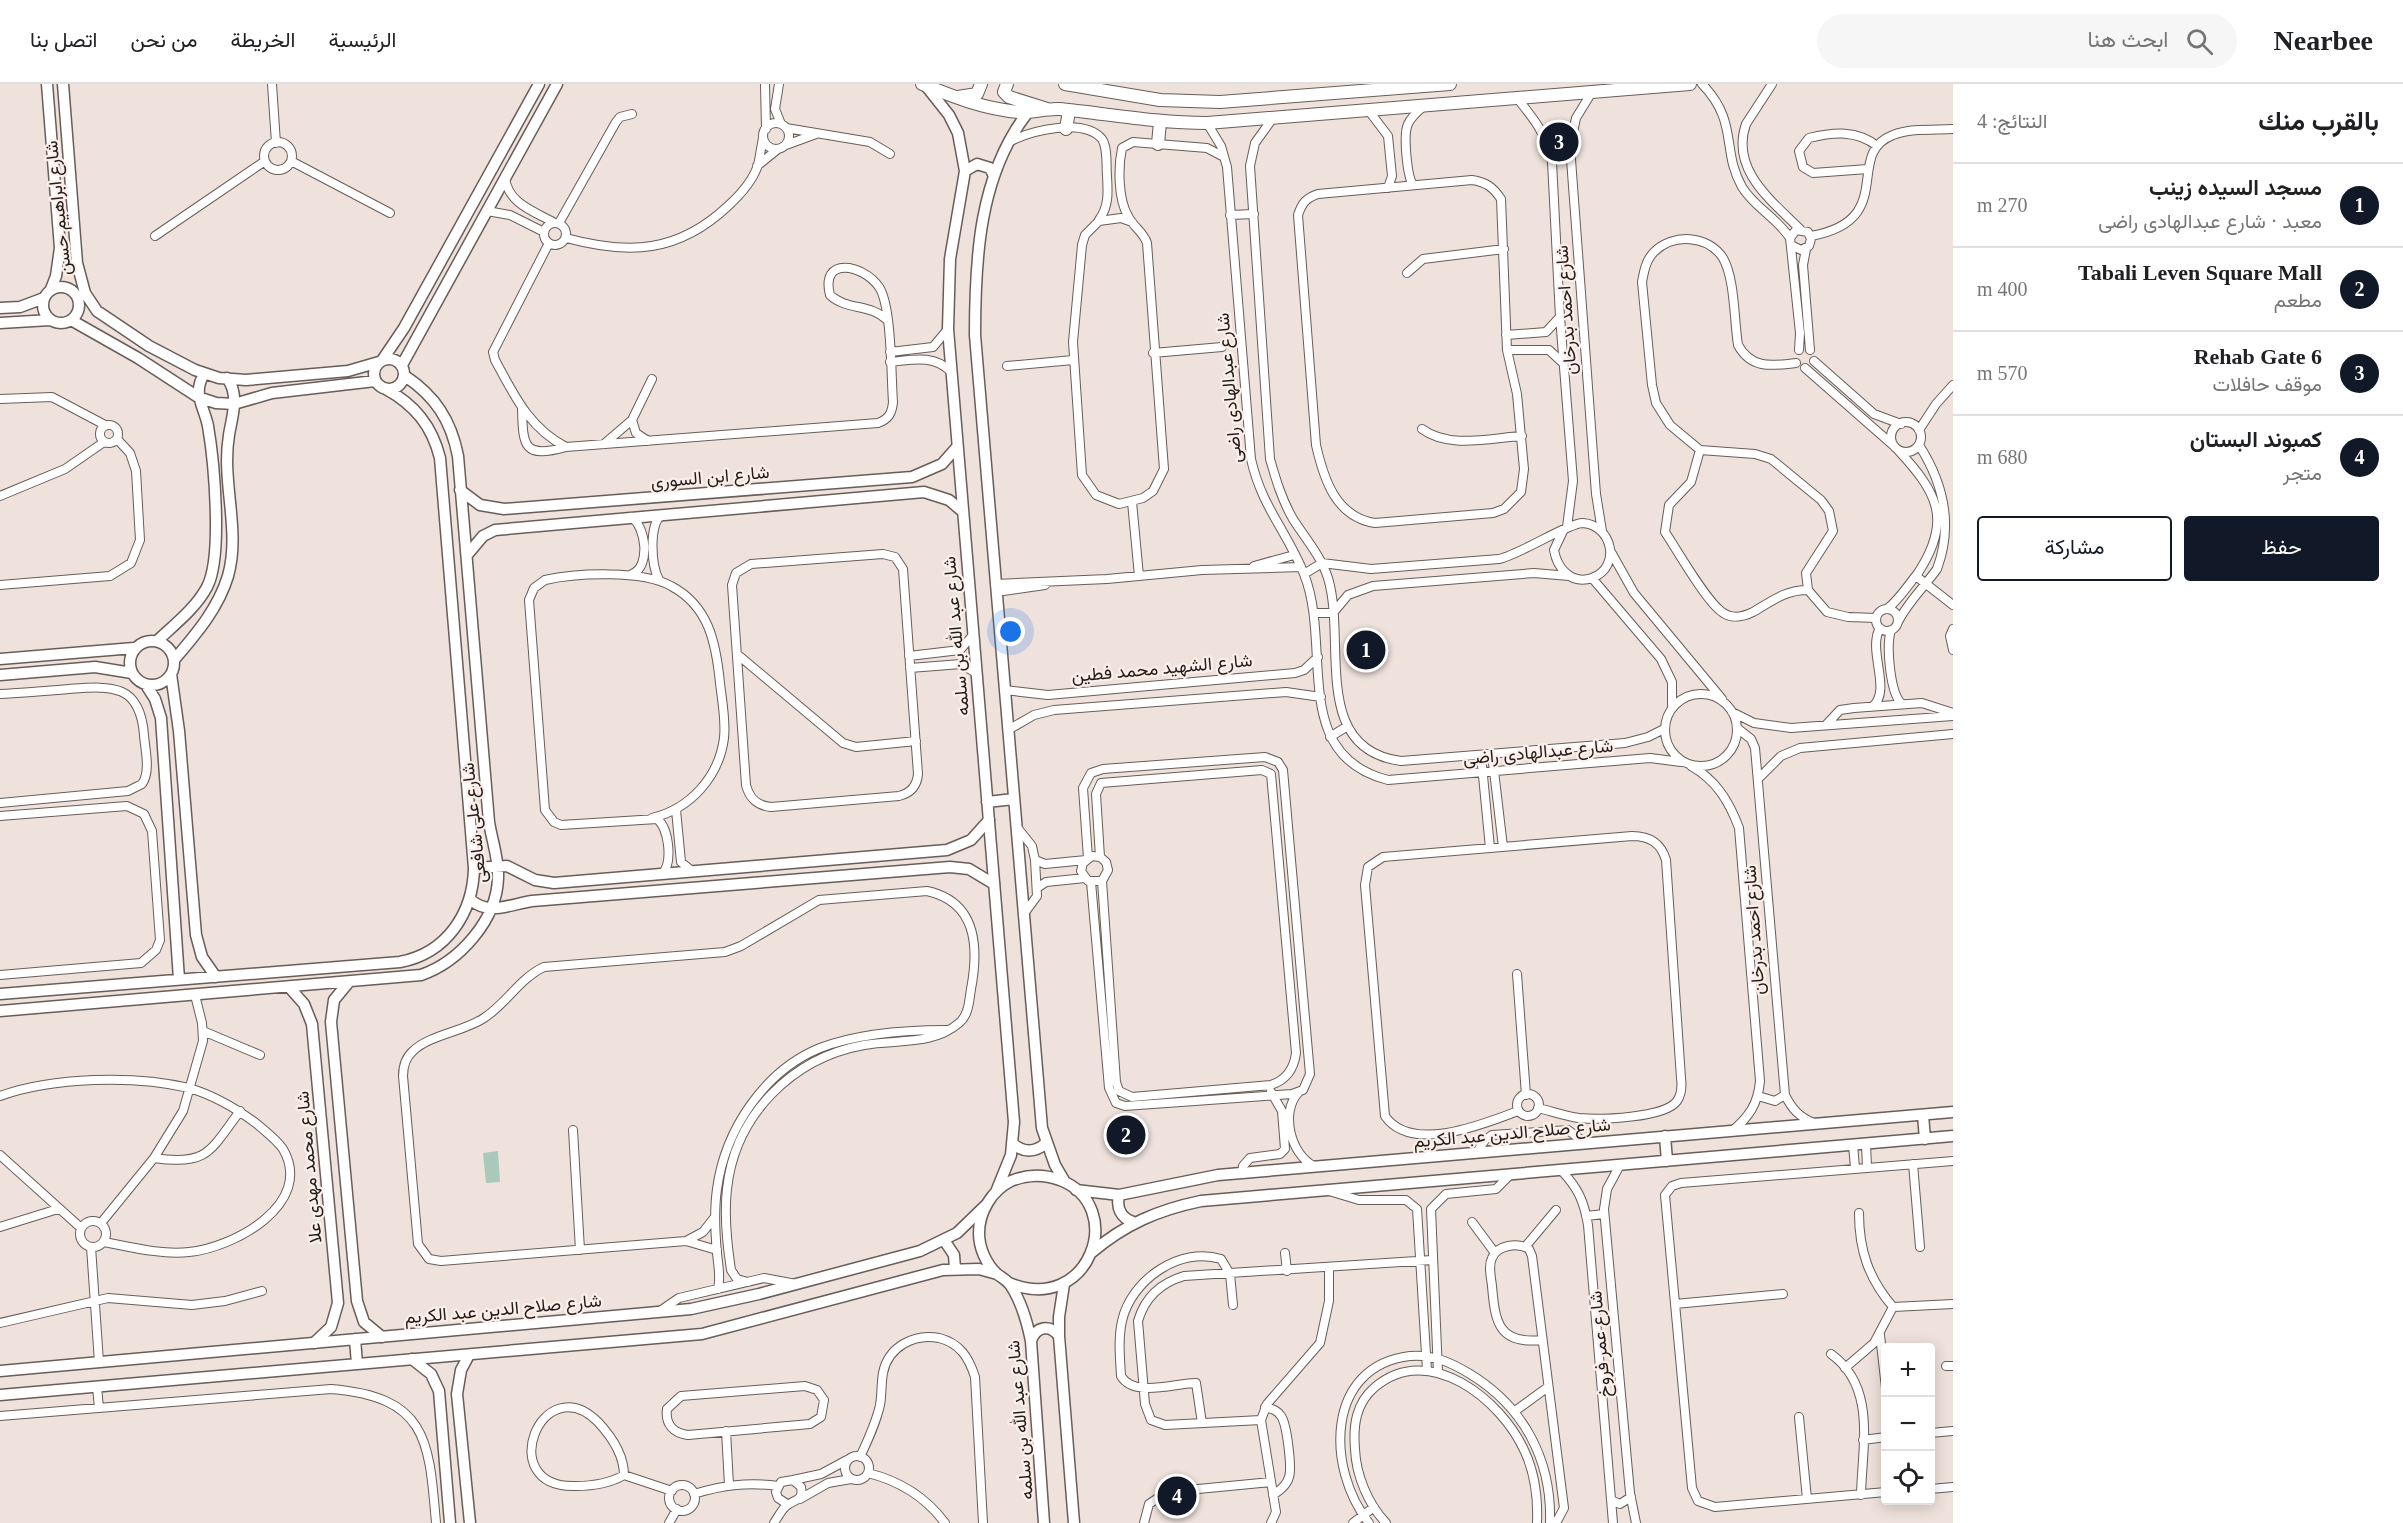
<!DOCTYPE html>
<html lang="ar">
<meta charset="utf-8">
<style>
:root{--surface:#fff;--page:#f6f6f6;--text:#202124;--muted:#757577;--line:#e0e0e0;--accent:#111827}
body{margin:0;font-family:"Times New Roman",Vazirmatn,serif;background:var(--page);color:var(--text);direction:rtl}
.controls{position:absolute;right:18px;bottom:18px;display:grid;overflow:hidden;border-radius:6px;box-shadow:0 3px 15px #0003}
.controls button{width:54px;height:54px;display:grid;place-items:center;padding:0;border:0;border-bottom:2px solid var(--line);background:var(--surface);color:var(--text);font:30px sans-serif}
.you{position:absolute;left:1011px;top:548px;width:21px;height:21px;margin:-15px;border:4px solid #fff;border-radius:50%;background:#1a73e8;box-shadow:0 0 0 9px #1a73e833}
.badge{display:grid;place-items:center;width:39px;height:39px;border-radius:50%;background:var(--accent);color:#fff;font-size:20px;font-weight:700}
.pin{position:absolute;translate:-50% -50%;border:3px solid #fff;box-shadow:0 2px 6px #0006}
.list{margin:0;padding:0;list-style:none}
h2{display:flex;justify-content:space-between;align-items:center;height:78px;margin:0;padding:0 24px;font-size:26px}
h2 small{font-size:20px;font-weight:400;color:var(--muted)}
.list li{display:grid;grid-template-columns:39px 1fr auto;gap:18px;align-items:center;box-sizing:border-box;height:84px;padding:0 24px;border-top:2px solid var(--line)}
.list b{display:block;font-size:22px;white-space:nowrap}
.list p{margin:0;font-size:20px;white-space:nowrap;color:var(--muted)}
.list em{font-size:20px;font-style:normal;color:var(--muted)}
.actions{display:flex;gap:12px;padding:18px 24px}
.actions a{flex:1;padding:14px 0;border:2px solid var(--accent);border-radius:6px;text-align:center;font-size:21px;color:var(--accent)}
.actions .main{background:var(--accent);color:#fff}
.icon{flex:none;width:33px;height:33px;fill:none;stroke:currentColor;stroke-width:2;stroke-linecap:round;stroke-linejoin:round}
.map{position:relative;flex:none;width:1953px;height:1439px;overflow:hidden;direction:ltr}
header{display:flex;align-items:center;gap:36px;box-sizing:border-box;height:84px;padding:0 30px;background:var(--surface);border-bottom:2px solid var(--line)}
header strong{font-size:28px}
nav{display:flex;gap:33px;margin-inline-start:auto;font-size:21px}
.search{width:420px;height:54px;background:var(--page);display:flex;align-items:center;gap:15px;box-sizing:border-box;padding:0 21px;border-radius:33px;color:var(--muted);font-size:22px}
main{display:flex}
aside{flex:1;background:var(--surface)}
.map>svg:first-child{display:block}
.green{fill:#a9c9ba}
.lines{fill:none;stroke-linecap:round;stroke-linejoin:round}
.minor-casing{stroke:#685d58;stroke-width:10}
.tertiary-casing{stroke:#685d58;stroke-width:13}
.secondary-casing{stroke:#685d58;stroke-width:13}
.primary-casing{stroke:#685d58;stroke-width:14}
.minor{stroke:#fff;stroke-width:8}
.tertiary{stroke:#fff;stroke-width:10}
.secondary{stroke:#fff;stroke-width:10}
.primary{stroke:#fff;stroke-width:12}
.labels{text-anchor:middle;stroke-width:4.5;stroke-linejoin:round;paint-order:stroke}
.street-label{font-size:18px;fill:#211d1b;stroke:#fcefe9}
</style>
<header>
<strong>Nearbee</strong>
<div class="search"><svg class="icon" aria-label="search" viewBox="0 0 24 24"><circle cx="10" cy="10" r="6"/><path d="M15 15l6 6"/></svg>ابحث هنا</div>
<nav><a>الرئيسية</a><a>الخريطة</a><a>من نحن</a><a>اتصل بنا</a></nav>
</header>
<main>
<aside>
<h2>بالقرب منك<small>النتائج: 4</small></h2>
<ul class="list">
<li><span class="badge">1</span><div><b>مسجد السيده زينب</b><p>معبد · شارع عبدالهادى راضى</p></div><em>270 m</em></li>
<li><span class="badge">2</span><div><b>Tabali Leven Square Mall</b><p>مطعم</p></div><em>400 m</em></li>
<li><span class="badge">3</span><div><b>Rehab Gate 6</b><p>موقف حافلات</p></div><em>570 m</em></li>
<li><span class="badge">4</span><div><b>كمبوند البستان</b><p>متجر</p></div><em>680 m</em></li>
</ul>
<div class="actions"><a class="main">حفظ</a><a>مشاركة</a></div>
</aside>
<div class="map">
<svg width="1953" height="1439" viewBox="0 0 1953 1439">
<rect width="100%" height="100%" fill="#efe2dc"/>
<path class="green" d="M498,1067L500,1098L486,1099L483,1069Z"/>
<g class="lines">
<g class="minor-casing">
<path id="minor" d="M272,0L276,59
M765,0L766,45
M779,0L775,25L781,40
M1702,0C1739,38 1721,66 1742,103C1754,123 1777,134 1790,154
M1772,0L1746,40C1730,86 1772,117 1800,145
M1592,8L1576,34L1570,62L1596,410L1602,447
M1517,14C1534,35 1547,51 1552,78L1560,233L1573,397L1567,443
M1369,27L1388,52L1392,92L1388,104
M1273,34L1255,59L1250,82L1270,375C1276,396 1282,416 1293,435C1305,454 1321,472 1328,494C1347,557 1310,665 1401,677L1625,659L1648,653L1664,645
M1207,39L1221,62L1227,83L1251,375C1262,424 1287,447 1304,490C1333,562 1289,671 1388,696L1650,674L1681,678
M763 52a13 13 0 1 1 26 0a13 13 0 1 1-26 0Z
M786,44L870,58L890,70
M1009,58C1030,47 1083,33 1102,55C1108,64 1106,81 1107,92C1108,109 1109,122 1099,136
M264 72a14 14 0 1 1 28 0a14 14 0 1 1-28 0Z
M786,61L816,50
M291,77L390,129
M757,82L778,65
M1868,85L1813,89L1803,83L1799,67L1809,54C1834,48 1857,46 1877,62
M505,94C508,119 533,127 553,138
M1472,96C1486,98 1493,103 1501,115L1507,266L1517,310L1524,385L1521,408L1504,425L1493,429L1375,439C1336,433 1324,396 1316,361L1298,131C1302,119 1306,114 1318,110Z
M1413,101C1407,92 1403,50 1408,40C1411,33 1418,27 1424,22
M487,127L510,131L544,148
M1230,131L1254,130
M1132,138L1121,134L1099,137L1085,151L1082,161L1073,258L1082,391L1096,411L1119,420L1143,414L1153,407L1164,385L1147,159C1143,147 1133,143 1128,132C1118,115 1118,83 1122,64L1133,58L1207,64L1224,73
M544 150a11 11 0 1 1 22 0a11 11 0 1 1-22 0Z
M559,139L616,38L620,33L632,30
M155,152L265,77
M1811,152C1899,136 1843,70 1893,51C1910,44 1934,46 1953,45
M566,154C629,171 678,169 728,122C739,112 753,96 758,81C760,73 761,63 763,54
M549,159L493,268L495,276C514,311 529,344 566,363L878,339C889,335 892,329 893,318C891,293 892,222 879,203C863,180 820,172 830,211C847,227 870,219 887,236
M1793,162L1801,166L1809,162L1811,155L1808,148L1796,146L1790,154L1800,249L1799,266
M1806,165L1803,181L1810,266
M1407,189L1423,175L1504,165
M1506,251L1546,248L1559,234
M1507,266H1549L1563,279
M890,268L933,263L948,245
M1153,269L1222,263
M1814,277L1874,330L1901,340
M890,278C912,276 933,270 950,287
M1796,279C1771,282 1751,285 1738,261C1734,236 1735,195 1723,174C1708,151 1673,149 1654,168C1646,176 1644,187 1642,198L1652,301L1656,319L1670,341L1700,366L1755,370L1771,375L1821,416L1829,427L1833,447L1806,489L1808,506L1827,528L1848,533L1876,534
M1007,282L1073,276
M1805,284L1894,362
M0,315L52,313L105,341
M522,324C523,362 523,375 566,363
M632,336L636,349L648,357
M1891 353a15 15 0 1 1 30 0a15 15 0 1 1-30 0Z
M100 350a9 9 0 1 1 18 0a9 9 0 1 1-18 0Z
M1422,345C1449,365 1490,354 1522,352
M1919,346L1936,320L1953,301
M604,360L632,336L652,295
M1700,366L1691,398L1669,421L1665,448C1677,466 1706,517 1722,528C1731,535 1743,533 1753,528C1772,517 1785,506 1808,506
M0,412L65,385L104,358
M1132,418L1139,492
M631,433C646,442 651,483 632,490
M1611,468L1634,509L1722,615
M883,470L895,473L903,485L918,690C917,702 911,709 899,712L771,723C758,722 749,714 746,701L732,501L736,489L751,480Z
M1254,482L1294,471
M1304,490L1322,479L1371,485L1499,475C1521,470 1568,439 1583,439C1612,441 1622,483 1592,494C1571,501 1557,484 1554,466L1563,447
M1916,492L1953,521
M1592,494L1661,575L1672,598V623
M659,496C651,481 649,442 661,431
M995,500L1107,495L1202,486L1301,483
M0,501L110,492L131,479L140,456L136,387L130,369L117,355
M996,508L1045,501
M1876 536a11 11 0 1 1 22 0a11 11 0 1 1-22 0Z
M1887,525C1900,515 1908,501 1918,489C1953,436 1937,408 1898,366
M1315,529H1333L1348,511L1373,502L1534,489L1569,492
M1898,538C1907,519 1925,502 1937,485C1953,442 1944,400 1919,361
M1953,545L1950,552L1953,566
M1891,546C1886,562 1890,610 1902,620
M737,570L843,659L856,663L916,657
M909,572L960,566L973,551
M910,584L961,580L976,589
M1004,606L1048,611L1295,589L1304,586L1318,573
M1665 646a36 36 0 1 1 72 0a36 36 0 1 1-72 0Z
M0,610C23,609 46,607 69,605C111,602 140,599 144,651C145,666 151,687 142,700L128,707L0,719
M1873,622C1892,606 1867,566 1880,544
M1732,628L1754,639L1791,644L1953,632
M1825,642L1840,626L1854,624L1922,619L1953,629
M1737,644L1751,655L1755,664L1785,1011C1792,1025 1799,1033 1814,1039
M1008,646L1034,631L1054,626L1286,608L1321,613
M1330,653L1346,643
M1492,670L1503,763
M1481,671L1490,764
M1691,682C1716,696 1729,717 1739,744L1760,997C1758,1020 1749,1033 1732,1047
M1759,694L1781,672L1800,664L1953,650
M676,726L681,778L692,787
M0,732L127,722L144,730L152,747L160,856L156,866L141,879L0,891
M652,734C690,725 719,693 724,654C726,636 722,617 720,599C716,559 709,522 671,502C643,486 576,489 545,496L534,504L529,516L545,726L554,738L561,741L657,735C669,744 673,779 662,790
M1016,742L1032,762L1035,776L1037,812L1023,831
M1100,773L1092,772L1083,779L1081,787L1088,797H1102L1108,786L1106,778L1100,773L1096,710L1101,699L1262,686L1271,690L1296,969C1294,985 1286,996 1271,1001L1132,1013L1119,1007L1116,998L1102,797
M1088,774L1083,704L1091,689L1103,685L1265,673L1278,678L1283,686L1310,990L1303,1006L1292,1010L1125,1022L1116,1019L1109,1004L1091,798
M1035,776L1045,780L1086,776
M1037,804L1046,798L1085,794
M1517,890L1526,1011
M203,947L260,971
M1298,1009C1280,1029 1291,1071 1314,1082
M1517 1021a11 11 0 1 1 22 0a11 11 0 1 1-22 0Z
M0,1012C53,993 134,991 189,1004C213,1011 237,1025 257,1040C266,1048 276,1055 283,1065C315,1120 233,1164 189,1168C161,1171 131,1163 104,1158
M1758,1012L1775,1017L1785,1011
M1518,1027C1484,1040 1411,1070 1385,1032L1365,801L1368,783L1383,773L1632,752C1650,752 1661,759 1666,776L1681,994C1682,1002 1682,1010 1677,1017C1665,1034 1599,1036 1579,1034C1565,1032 1551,1027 1538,1024
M573,1046L580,1166
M1866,1060L1867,1083
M1853,1061L1855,1084
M1477,1068L1485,1056L1492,1051L1568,1046L1585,1059
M0,1071L81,1144
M154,1074C208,1082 210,1067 240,1027
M1913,1080L1920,1163
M1620,1081L1607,1105L1604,1125L1630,1409L1636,1439
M1561,1086C1578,1104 1584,1117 1588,1141L1613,1439
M1242,1090L1243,1082L1250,1074L1280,1070L1285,1065L1282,1027L1271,1008
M1329,1107L1359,1116H1406L1417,1125L1427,1286
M1859,1129C1859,1167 1869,1195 1893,1223
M1586,1132L1604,1130
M80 1150a13 13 0 1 1 26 0a13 13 0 1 1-26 0Z
M1472,1138L1495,1169
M101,1139L154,1074L183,1027L203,957L202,939L195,911
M0,1143L58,1125
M688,1156L703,1148L714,1134
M91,1163L99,1278
M1525,1163L1556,1126
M717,1166L686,1157L441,1177L429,1175L418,1160L403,992C403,983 405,974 413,967C429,951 463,948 484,934C506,920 520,894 544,883L725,868L741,862L819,816L927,807C977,818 979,863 971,905C969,917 969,931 959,939C932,962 897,955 864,961C792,974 735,1031 727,1105C724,1131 727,1160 731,1186L737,1195L748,1198
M1285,1169L1287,1187
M718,1205C721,1193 718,1181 717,1169C715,1148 714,1126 717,1105C725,1046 764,987 820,964C859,949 905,946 947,946
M1675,1220L1783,1210
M1893,1223L1953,1220
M660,1227L679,1214L764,1194L796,1200
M0,1239L108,1214L192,1221L225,1217L262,1207
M1880,1251L1886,1304
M1542,1256C1498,1261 1495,1237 1492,1202C1491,1193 1488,1182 1492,1174C1497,1161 1518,1158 1529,1165L1532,1172L1564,1424L1556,1439
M1831,1270C1877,1303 1862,1363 1861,1411
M1946,1282H1953
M1845,1284L1874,1259L1893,1223
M1438,1288L1431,1125L1446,1110L1496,1105L1510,1091
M805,1302L817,1306L824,1316L821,1333L810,1340L688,1351C673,1349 665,1340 667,1325L681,1312Z
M97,1303L99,1324
M1265,1323C1272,1325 1277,1326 1281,1332C1287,1340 1292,1384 1289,1393C1287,1401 1280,1406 1273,1411
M1515,1327L1548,1303
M0,1332L331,1305C428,1313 429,1357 436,1439
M1799,1333L1807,1415
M1261,1336L1165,1341L1151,1336L1145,1320L1138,1237C1145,1213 1160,1199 1184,1192L1432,1176
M1202,1339L1196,1299C1175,1299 1134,1314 1121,1292C1120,1274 1118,1255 1122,1237C1131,1196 1180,1162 1221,1175L1230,1190L1233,1221
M726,1347L729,1401
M1930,1349L1953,1347
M1863,1356L1886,1353
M845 1384a12 12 0 1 1 24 0a12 12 0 1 1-24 0Z
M860,1373C868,1356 876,1339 880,1321C882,1310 881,1300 883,1289C888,1263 914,1249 939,1254C960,1259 969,1274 975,1293L983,1439
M868,1389C900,1397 925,1412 945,1439
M624,1391C624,1371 611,1352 598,1338C542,1282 493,1404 575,1402C593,1402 609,1400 624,1391L672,1407
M793,1396L821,1390L847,1376
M669 1414a13 13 0 1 1 26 0a13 13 0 1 1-26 0Z
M1930,1405L1953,1403
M1886,1408L1715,1423L1698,1417L1692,1404L1665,1111L1672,1102L1681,1099L1953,1077
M694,1410C723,1401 748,1398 778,1402
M800,1415L828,1399L851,1395
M1611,1416L1620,1420L1631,1413
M669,1439L677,1425
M774,1439C778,1433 781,1427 785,1423C793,1415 804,1418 801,1403L793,1396L781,1398L776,1408L778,1414L787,1420
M1144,1439L1149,1420L1167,1408L1271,1398
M1271,1439L1276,1428L1261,1336L1267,1320L1320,1259L1329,1217V1184
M1353,1439L1374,1423
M1369,1439C1326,1385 1325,1282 1410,1272C1433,1270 1452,1279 1470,1290C1524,1323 1552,1376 1550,1439
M1386,1439C1368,1420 1356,1391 1355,1365C1353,1341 1356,1319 1375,1303C1429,1257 1502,1316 1525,1368C1535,1390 1538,1415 1537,1439"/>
</g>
<g class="tertiary-casing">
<path id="tertiary" d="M47,0L60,164L56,192L51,205
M63,0L77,179L85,209L97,227L149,262L195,286L219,294L246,296L348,287L379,278
M43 221a18 18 0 1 1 36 0a18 18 0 1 1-36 0Z
M0,224L20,223L44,214
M71,236L138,274L198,313L216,319L234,320L272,309L375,297
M0,239L50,236
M374 290a15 15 0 1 1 30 0a15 15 0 1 1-30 0Z
M383,275L404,244L539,0
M402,281L557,0
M460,406L480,421L504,425L912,393L942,380L957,363
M467,471L483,452L495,446L924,408L949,416L962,427
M130 579a22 22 0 1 1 44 0a22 22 0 1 1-44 0Z
M157,557C174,541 196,524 207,503C223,473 214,377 208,342C204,322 192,310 204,290
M0,575L134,564
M174,576C196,550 218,525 228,492C241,446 221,398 229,351C232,332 240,311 227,294
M171,590L179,647L196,851L202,873L216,893
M0,591L95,583L132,589
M146,601L155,615L161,634L179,895
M474,784L507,782L535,796L554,799L947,766L971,756L989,736
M471,816C489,832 511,820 532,817L950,783L969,785L994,800
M348,899L334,916L331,938L357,1217L364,1238L382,1253
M289,903L304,920L312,940L338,1219L331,1243L314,1259
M0,910L400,878C447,869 473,829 474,784L440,374C432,342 415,321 386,305
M0,927L421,891C459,878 497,836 498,794C499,775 492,757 489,738L458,372C451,336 435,312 405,292
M469,1271L461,1286L457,1310L470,1439
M412,1275L431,1290L439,1307L450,1439"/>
</g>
<g class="secondary-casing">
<path id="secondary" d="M926,2L949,31L958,49L965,87L950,175L948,245L1014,1038L1011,1071L996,1108
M1028,28C979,91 975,174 975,251L1042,1044L1055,1081L1065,1098
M965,87L977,80L990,84L993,90
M987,718L1014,715
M1923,1031L1925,1055
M1665,1052L1667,1077
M1012,1059C1023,1069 1035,1069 1046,1059
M1076,1106L1119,1111L1218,1091L1953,1028
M1119,1111C1116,1124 1121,1134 1133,1138
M944,1156L954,1171L955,1185
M1091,1169C1125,1140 1158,1126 1201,1117L1953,1052
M1009,1199C1090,1232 1128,1122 1060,1096C1043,1090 1028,1090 1011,1097C992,1106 979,1128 979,1149C979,1164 986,1180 997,1190C1002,1194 1007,1196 1011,1202C1022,1219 1027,1237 1031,1257L1044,1439
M1064,1200L1059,1233V1252L1074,1439
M355,1255L357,1280
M1031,1257C1036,1242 1050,1240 1059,1252
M0,1287L691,1225L759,1210L920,1167L957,1149L987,1120
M0,1311L702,1250L943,1186L979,1185L997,1190"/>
</g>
<g class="primary-casing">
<path id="primary" d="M922,0C954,13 984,25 1019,28C1033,29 1046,24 1060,25C1109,30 1157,39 1207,39L1690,0
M1007,0L1004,8L1009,13L1047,25
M1065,0L1160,16L1220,18L1450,0
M958,13L977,10L981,0
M1066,45L1069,27
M1158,60L1160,38"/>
</g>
<use href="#minor" class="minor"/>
<use href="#tertiary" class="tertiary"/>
<use href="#secondary" class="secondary"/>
<use href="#primary" class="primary"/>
</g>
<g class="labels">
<g class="street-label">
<text transform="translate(58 124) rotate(-96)" y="6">شارع ابراهيم حسن</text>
<text transform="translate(1566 226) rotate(-94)" y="6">شارع احمد بدرخان</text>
<text transform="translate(1229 304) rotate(-95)" y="6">شارع عبدالهادى راضى</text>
<text transform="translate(710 393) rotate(-5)" y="6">شارع ابن السورى</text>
<text transform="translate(956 552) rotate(-95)" y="6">شارع عبد الله بن سلمه</text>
<text transform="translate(1162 584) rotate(-5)" y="6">شارع الشهيد محمد فطين</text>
<text transform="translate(1538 668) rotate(-5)" y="6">شارع عبدالهادى راضى</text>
<text transform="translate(474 739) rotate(-96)" y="6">شارع على شافعى</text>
<text transform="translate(1754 846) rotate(-94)" y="6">شارع احمد بدرخان</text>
<text transform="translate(1512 1049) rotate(-5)" y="6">شارع صلاح الدين عبد الكريم</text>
<text transform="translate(309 1083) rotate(-95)" y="6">شارع محمد مهدى علا</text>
<text transform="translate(503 1225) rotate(-5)" y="6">شارع صلاح الدين عبد الكريم</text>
<text transform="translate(1600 1260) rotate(-95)" y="6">شارع عمر فروخ</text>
<text transform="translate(1020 1336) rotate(-95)" y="6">شارع عبد الله بن سلمه</text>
</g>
</g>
</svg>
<div class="controls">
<button>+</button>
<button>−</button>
<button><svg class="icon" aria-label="locate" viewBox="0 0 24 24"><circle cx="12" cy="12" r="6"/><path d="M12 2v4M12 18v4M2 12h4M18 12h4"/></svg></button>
</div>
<div class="you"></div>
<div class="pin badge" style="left:1366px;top:566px">1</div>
<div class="pin badge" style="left:1126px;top:1051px">2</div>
<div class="pin badge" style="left:1559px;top:58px">3</div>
<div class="pin badge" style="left:1177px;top:1412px">4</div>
</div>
</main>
